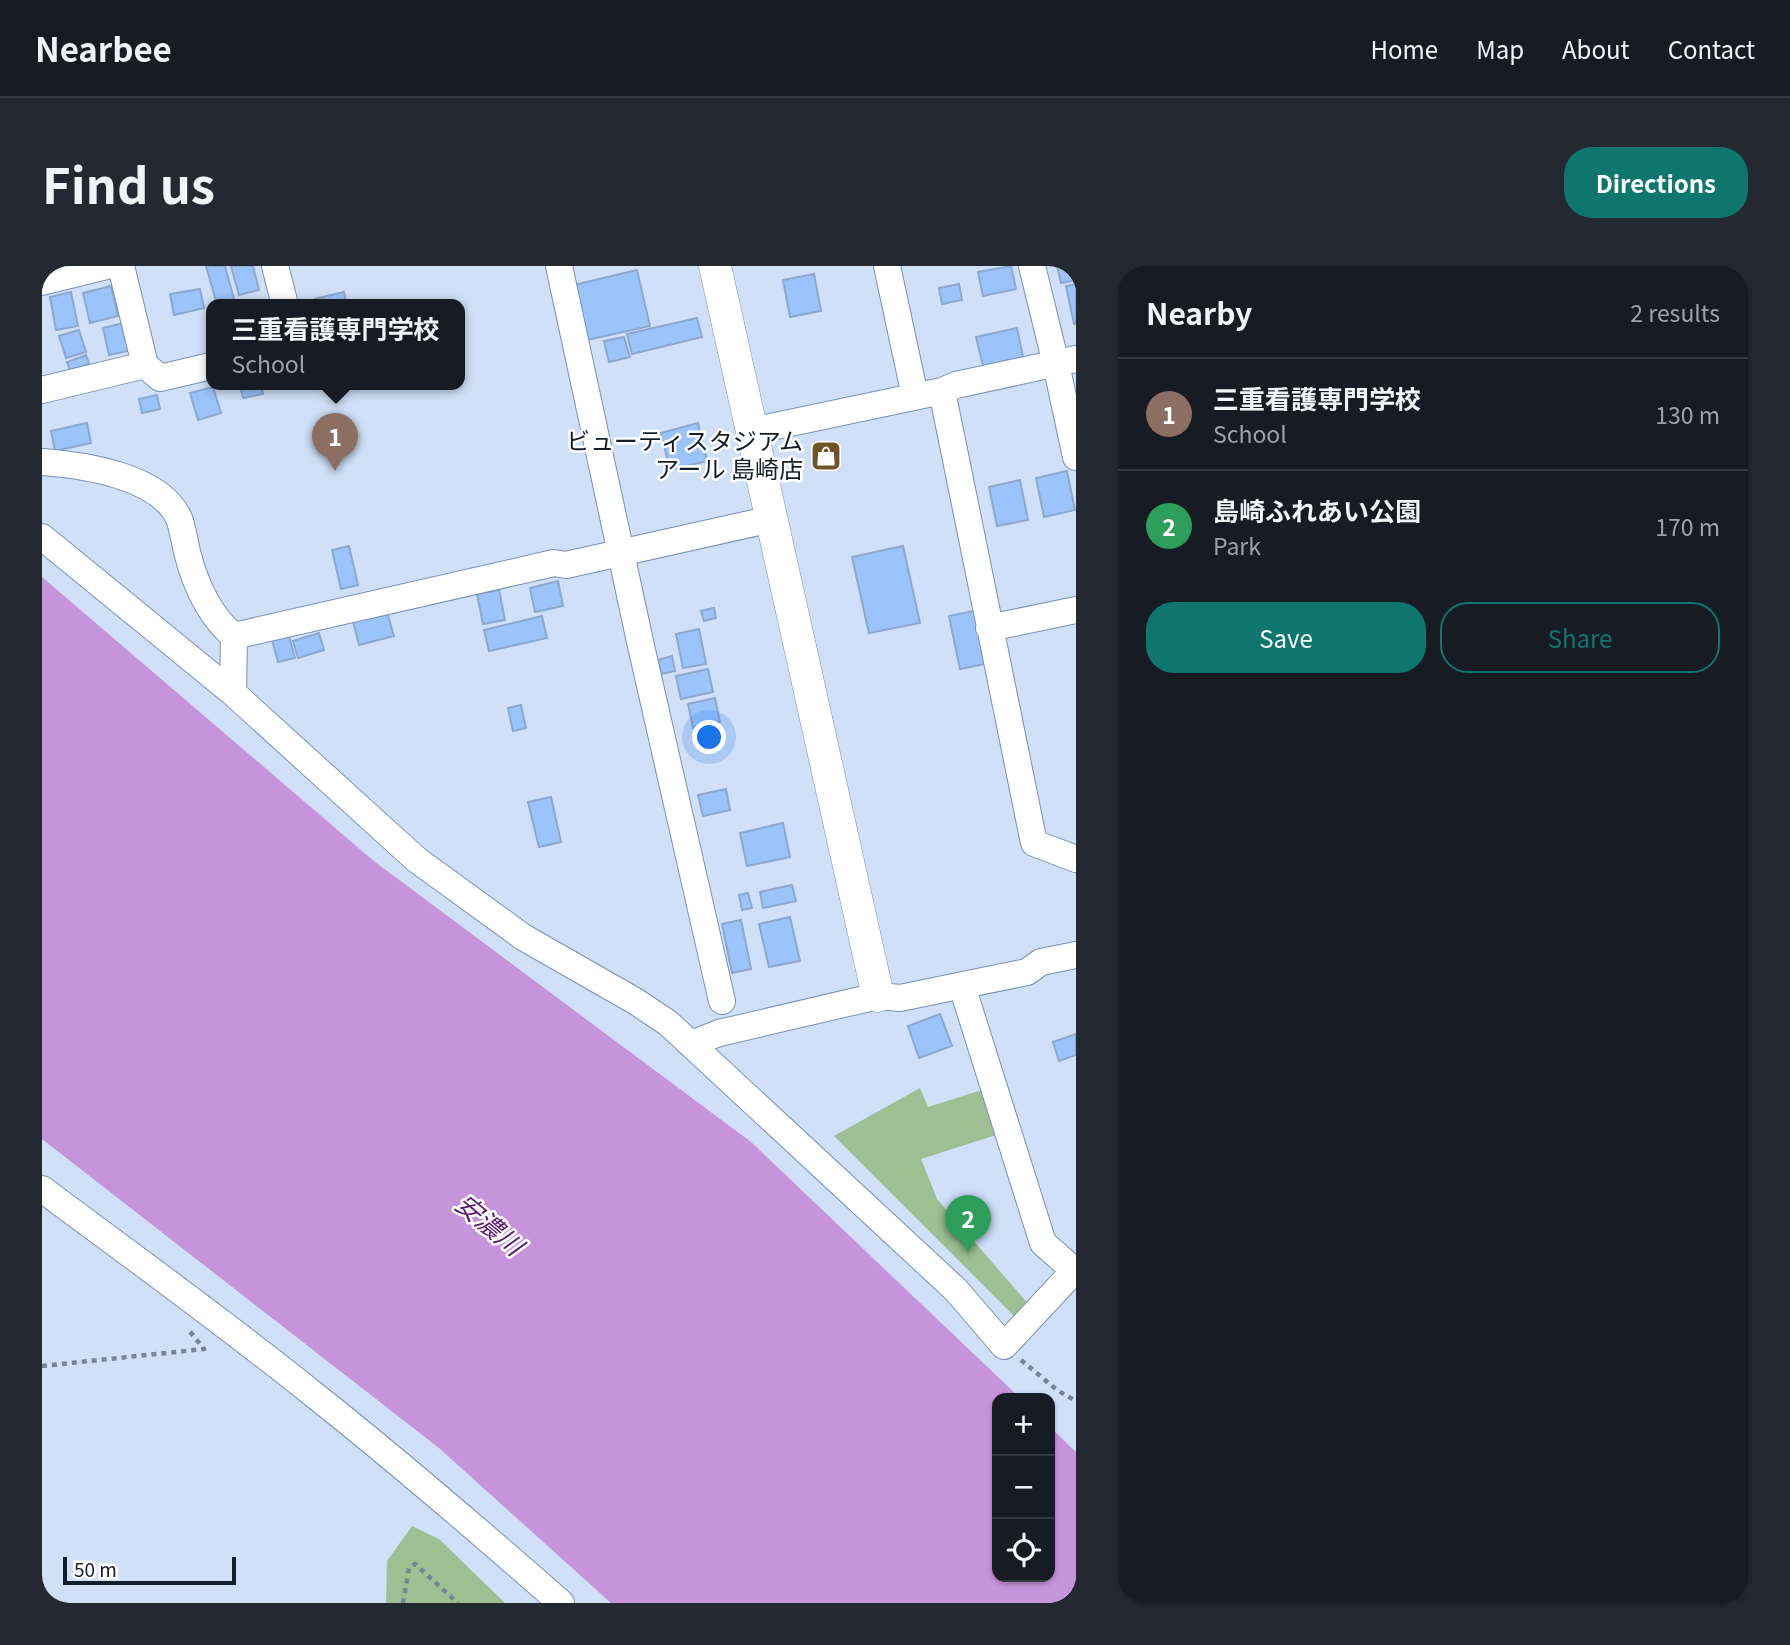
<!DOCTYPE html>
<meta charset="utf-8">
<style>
:root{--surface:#171b24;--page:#242831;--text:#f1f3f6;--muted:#9ea1a6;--line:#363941;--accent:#0f766e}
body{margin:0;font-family:Georgia,"Noto Sans JP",serif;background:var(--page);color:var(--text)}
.controls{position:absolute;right:21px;bottom:21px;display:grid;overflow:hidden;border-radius:14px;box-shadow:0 2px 5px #0004}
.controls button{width:63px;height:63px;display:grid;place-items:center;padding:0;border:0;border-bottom:2px solid var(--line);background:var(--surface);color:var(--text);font:35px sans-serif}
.scale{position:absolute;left:21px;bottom:18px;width:173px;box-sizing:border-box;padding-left:7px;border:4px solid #131d2b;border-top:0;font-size:19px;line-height:24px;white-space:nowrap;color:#131d2b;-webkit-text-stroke:5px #fff;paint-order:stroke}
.you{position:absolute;left:668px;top:472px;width:24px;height:24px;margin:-18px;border:5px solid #fff;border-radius:50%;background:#1a73e8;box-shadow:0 0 0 10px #1a73e833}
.badge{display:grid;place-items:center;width:46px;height:46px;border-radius:50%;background:var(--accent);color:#fff;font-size:23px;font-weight:700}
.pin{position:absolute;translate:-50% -58px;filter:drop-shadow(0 2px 4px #0008)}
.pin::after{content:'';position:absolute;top:37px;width:24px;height:21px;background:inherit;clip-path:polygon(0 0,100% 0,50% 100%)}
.popup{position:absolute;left:164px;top:33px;width:259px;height:91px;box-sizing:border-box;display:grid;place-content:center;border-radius:14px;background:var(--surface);filter:drop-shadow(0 2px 5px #0005);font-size:23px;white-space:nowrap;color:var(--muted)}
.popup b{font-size:26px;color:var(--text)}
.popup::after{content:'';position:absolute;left:50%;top:100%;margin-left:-14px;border:14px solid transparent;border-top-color:var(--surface)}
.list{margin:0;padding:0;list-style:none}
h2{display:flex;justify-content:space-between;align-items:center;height:91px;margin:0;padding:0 28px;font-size:30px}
h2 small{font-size:23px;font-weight:400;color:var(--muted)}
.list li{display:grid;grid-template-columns:46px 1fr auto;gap:21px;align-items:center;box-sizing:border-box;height:112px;padding:0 28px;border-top:2px solid var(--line)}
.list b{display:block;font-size:26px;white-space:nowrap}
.list p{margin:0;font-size:23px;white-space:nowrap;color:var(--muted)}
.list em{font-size:23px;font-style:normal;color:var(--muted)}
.actions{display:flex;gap:14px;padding:21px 28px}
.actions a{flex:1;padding:16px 0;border:2px solid var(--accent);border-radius:28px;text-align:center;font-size:24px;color:var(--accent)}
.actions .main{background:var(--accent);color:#fff}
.icon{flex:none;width:38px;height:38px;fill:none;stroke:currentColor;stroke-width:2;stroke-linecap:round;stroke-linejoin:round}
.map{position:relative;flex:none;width:1034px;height:1337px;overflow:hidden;border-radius:28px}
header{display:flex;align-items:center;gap:42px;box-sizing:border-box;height:98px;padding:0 35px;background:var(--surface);border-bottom:2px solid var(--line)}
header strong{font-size:33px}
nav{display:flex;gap:38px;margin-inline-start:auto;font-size:24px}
.intro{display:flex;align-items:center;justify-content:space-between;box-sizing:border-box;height:168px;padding:0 42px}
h1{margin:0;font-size:49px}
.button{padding:18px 32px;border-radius:28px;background:var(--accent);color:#fff;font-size:24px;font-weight:700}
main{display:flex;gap:42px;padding:0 42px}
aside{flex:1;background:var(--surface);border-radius:28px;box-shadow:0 2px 5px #0004}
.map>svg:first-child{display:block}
.green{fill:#9ebf91}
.water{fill:#c793da}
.building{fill:#9bc3fc;stroke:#8da8cd;stroke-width:2}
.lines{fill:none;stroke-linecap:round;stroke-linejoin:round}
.minor-casing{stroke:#7791b5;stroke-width:28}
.tertiary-casing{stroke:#7791b5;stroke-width:33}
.path{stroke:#778498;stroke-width:4.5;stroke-dasharray:5 5;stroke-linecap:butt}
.minor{stroke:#fff;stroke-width:26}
.tertiary{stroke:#fff;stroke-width:32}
.labels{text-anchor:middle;stroke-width:5;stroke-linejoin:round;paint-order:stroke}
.poi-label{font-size:24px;fill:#131d2b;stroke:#fff;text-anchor:end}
.water-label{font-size:26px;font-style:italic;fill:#5d1c71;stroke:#fff}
</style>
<header>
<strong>Nearbee</strong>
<nav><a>Home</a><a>Map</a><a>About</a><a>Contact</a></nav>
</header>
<div class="intro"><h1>Find us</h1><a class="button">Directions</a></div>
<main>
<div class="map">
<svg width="1034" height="1337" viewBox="0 0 1034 1337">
<rect width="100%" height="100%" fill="#cfe0f8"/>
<path class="green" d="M878,822L886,841L940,824L954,869L879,893L895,933L989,1041L977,1055L792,870Z
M370,1260L397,1273L463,1337H344L345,1295Z"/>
<path class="water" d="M0,311L333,596L709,876L978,1132H955V1311H1008V1161L1034,1186V1337H569L397,1182L0,873Z"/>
<path class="building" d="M164,0H183L193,37L175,39Z
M189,0H211L217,24L197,29Z
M969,0L974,23L941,30L936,6Z
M1015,0H1034V14L1019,17Z
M595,4L608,60L545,74L532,19Z
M772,8L779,45L748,51L741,14Z
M917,18L920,34L900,38L897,22Z
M1034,18V58H1032L1024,20Z
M69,20L76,50L48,57L41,27Z
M158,23L162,42L132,49L128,28Z
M29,26L36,60L14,64L8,31Z
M302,26L305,39H273L272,33Z
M655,52L660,71L590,88L585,68Z
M82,57L89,84L67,89L61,62Z
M975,62L981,91L941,100L934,71Z
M37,64L44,86L24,92L17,70Z
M582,71L588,91L567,96L562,75Z
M44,89L47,98L28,104L25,96Z
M198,119H219L221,128L201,132Z
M171,121L179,147L156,154L148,127Z
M115,129L118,143L100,147L97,133Z
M45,157L49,177L13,185L9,165Z
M656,157L665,195L628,204L619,167Z
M1025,205L1033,244L1002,251L994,212Z
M978,214L986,254L955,260L947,221Z
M307,280L316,319L299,323L290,284Z
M861,280L878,357L827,367L810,291Z
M516,315L521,340L493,346L488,322Z
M457,324L463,354L441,358L435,328Z
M672,342L674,352L662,355L659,345Z
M932,345L943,398L918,403L907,350Z
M345,346L352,370L317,379L311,355Z
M500,350L505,372L447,385L442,364Z
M657,363L664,398L641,402L634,368Z
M277,367L282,384L256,392L251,375Z
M247,370L253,392L236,396L230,374Z
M630,390L633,405L619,408L616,394Z
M666,403L671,426L639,433L634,410Z
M673,432L678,456L651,462L646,438Z
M479,439L484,462L471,465L466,442Z
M684,523L688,544L661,550L656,529Z
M509,531L519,576L497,581L486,536Z
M741,557L748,591L705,600L698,567Z
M750,619L754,635L721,642L718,626Z
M706,627L710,642L700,644L697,629Z
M748,651L758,695L727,701L717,658Z
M699,654L709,703L690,707L680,658Z
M898,748L910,780L877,792L866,760Z
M1034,768V789L1017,795L1011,776Z"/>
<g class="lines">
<g class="minor-casing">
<path id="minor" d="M233,0L243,39
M517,0L599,380L680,735
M845,0L873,130
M990,0L1014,98L1034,191
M0,16L65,0
M103,99L118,112L169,100
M0,124L103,99L79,0
M900,125L992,577L1034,593
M710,165L900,125L914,119L1034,93
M0,196C41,199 121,210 138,255C141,265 143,276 145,286C153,317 167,350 192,370
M0,271L191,427L375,594L481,671L593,735L626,757L914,1024L962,1080L1034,1003
M947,362L1034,344
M192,370L512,297L524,299L730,253
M191,427L192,370
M920,720L1001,977L1034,1006
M649,778L677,767L836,730L858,732L985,706L999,696L1034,689
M0,923C91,991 183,1057 271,1128C356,1195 438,1266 519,1337"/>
</g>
<g class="tertiary-casing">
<path id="tertiary" d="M673,0L836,730"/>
</g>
<path class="path" d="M979,1094L1015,1124L1034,1135
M0,1100L162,1083L146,1063
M361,1337L367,1302L373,1298L416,1337"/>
<use href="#minor" class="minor"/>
<use href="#tertiary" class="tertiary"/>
</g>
<defs>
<g id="shop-square" transform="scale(1.575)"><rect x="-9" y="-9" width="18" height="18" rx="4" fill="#705427" stroke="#fff"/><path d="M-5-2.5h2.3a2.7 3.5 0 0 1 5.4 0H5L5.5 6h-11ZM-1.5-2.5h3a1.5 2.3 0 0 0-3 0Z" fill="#fff"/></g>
</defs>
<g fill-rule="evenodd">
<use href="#shop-square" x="784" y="190"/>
</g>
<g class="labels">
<g class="poi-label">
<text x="761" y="184">ビューティスタジアム<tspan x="761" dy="28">アール 島崎店</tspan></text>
</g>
<g class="water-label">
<text transform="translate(447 959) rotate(40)" y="9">安濃川</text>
</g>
</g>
</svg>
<div class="controls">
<button>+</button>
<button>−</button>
<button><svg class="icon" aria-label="locate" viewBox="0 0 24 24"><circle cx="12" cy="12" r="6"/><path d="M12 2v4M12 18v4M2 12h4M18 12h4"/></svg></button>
</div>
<div class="scale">50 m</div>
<div class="you"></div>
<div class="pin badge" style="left:293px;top:205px;background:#8d6e63">1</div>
<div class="popup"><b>三重看護専門学校</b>School</div>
<div class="pin badge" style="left:926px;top:987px;background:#2e9e5b">2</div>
</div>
<aside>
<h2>Nearby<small>2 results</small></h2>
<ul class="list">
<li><span class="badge" style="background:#8d6e63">1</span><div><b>三重看護専門学校</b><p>School</p></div><em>130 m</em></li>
<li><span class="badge" style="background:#2e9e5b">2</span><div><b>島崎ふれあい公園</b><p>Park</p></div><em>170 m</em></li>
</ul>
<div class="actions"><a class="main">Save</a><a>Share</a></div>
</aside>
</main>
